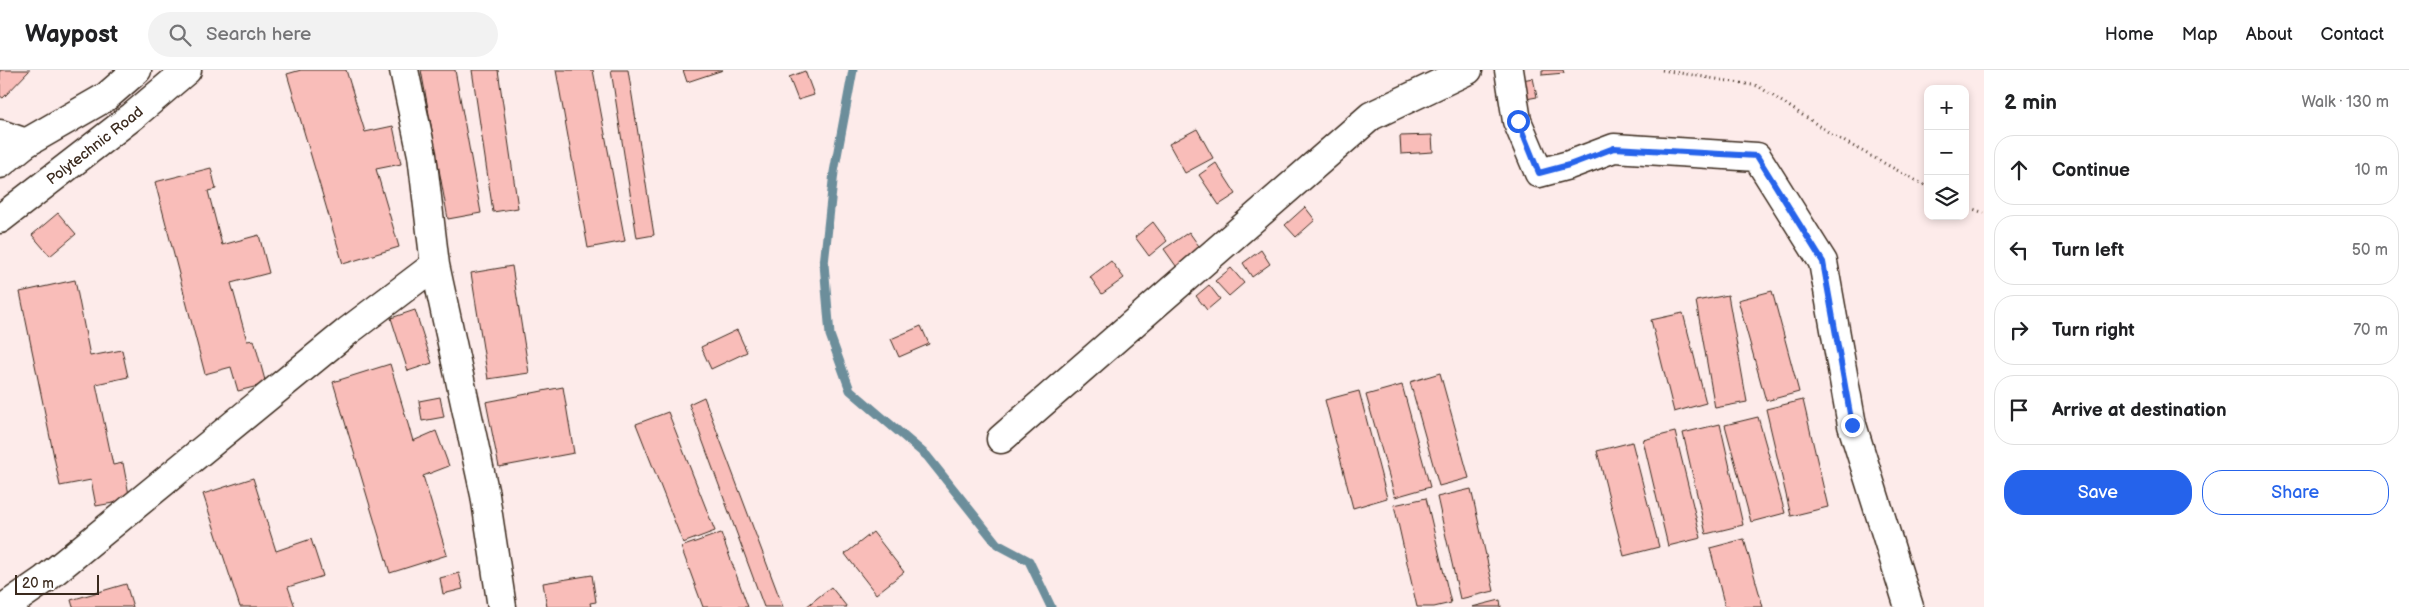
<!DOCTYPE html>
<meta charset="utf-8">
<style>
:root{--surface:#fff;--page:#f2f2f2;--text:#202124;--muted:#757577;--line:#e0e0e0;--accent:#2563eb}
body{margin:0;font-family:"Balsamiq Sans",sans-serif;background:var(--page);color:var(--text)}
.controls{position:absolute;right:15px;top:15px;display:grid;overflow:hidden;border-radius:10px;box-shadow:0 2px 8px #0003}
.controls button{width:45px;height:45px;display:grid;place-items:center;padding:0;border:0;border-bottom:1px solid var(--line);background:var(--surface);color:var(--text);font:25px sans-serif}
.scale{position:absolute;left:15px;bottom:12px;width:84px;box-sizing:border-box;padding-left:5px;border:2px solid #3b2a1e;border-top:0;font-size:14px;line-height:18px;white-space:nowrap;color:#3b2a1e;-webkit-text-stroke:4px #fff;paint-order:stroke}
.stop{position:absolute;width:15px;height:15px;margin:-11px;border:4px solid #2563eb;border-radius:50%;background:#fff}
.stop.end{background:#2563eb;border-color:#fff;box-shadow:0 1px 5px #0008}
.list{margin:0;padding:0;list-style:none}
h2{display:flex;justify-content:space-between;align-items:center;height:65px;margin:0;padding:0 20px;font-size:21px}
h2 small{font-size:16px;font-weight:400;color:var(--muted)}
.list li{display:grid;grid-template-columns:32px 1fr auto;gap:15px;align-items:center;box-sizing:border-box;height:70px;margin:0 10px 10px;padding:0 10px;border:1px solid var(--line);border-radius:20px}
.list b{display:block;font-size:19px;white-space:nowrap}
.list em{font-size:16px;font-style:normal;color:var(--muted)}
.actions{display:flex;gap:10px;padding:15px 20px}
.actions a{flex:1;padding:11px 0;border:1px solid var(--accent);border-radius:20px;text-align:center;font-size:18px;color:var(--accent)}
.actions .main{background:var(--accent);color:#fff}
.icon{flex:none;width:28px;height:28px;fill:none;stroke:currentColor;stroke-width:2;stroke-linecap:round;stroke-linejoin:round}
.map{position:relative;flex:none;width:1984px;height:537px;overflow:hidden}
header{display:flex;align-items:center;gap:30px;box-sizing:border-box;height:70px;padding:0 25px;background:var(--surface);border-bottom:1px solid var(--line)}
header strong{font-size:24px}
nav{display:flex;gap:28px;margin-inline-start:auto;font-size:18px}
.search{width:350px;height:45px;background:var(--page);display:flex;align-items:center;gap:12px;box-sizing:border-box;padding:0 18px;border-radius:28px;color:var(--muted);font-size:19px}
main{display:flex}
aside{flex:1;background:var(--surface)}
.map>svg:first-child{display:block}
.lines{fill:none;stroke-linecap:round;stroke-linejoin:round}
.stream{stroke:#6c8e9b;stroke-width:9}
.building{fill:#f9bdb9;stroke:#3b2a1e}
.minor-casing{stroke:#3b2a1e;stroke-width:31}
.major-casing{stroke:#3b2a1e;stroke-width:31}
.path{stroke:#3b2a1e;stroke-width:3;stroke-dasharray:1 4;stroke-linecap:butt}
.minor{stroke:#fff;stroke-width:28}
.major{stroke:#fff;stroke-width:28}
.route{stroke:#2563eb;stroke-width:6}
.labels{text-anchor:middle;stroke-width:4;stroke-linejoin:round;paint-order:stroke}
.street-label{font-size:15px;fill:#3b2a1e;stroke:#fff}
</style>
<header>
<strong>Waypost</strong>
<div class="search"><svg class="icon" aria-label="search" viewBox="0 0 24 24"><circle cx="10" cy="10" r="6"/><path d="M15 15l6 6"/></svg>Search here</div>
<nav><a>Home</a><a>Map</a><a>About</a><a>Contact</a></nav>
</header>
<main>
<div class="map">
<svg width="1984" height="537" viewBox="0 0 1984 537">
<rect width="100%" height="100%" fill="#fdebea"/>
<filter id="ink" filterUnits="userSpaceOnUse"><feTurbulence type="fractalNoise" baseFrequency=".02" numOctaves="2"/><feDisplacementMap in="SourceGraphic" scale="10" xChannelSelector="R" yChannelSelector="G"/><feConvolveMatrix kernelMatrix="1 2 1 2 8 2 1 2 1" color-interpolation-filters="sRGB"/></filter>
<g filter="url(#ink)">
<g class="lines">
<path class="stream" d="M853,0L834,102L824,194L830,265L850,320L927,386L997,474L1029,491L1051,537"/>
</g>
<path class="building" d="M0,0H30L3,28L0,26Z
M301,0H346L365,62L393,56L401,94L376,99L399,177L343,194L287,4Z
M421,0H455L481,143L448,149Z
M472,0H498L518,138L493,142Z
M556,0H593L625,171L588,178Z
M611,0H628L654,165L637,168Z
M683,0H723L687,12Z
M1542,0H1563L1564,3L1542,5Z
M805,1L814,25L798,30L789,7Z
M1533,8L1537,27L1526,29L1522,10Z
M1197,59L1213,88L1185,103L1169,74Z
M1432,65L1433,82L1401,84L1400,66Z
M1216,93L1236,124L1219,135L1199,105Z
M211,98L216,119L208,121L222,175L259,165L269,203L231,213L247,271L254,270L266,314L238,321L231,297L205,304L155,112Z
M1305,137L1315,150L1296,167L1285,155Z
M58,143L76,164L50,186L32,165Z
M1153,152L1167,171L1149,186L1135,167Z
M1189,162L1206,186L1181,203L1164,179Z
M1261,180L1270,194L1252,207L1243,193Z
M1111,191L1124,208L1102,224L1090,207Z
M512,196L529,303L488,309L471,203Z
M1231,198L1244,213L1229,226L1215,211Z
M75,210L90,286L122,280L128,307L96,314L113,395L123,393L130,430L96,436L91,410L60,416L20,222Z
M1209,215L1220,229L1207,240L1196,226Z
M1772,221L1799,322L1766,331L1738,230Z
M1728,225L1747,332L1715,338L1696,231Z
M415,240L432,293L408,301L391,248Z
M1683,243L1706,333L1674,342L1651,250Z
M921,256L929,274L899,287L891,269Z
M737,260L747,282L711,299L701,277Z
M390,294L413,371L436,361L449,396L423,406L447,485L390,503L333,312Z
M1440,303L1469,408L1439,416L1410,312Z
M1402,315L1430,417L1395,427L1366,325Z
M563,317L574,383L499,397L486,332Z
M1359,321L1387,428L1353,438L1325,330Z
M440,327L444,347L422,351L419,331Z
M704,327L783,537H764L689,334Z
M1803,330L1828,437L1791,446L1766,339Z
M668,342L715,461L683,473L636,354Z
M1758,347L1785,443L1751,452L1725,355Z
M1720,354L1743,455L1706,464L1683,363Z
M1675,362L1701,468L1668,476L1643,370Z
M1632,372L1659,477L1624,486L1597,381Z
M253,408L276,481L311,469L323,506L288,517L295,537H240L203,424Z
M1471,419L1494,521L1460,529L1437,427Z
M1426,428L1451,533L1434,537H1417L1394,435Z
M873,462L904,502L876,524L845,484Z
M721,463L748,537H703L681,477Z
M1744,469L1763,537H1725L1710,478Z
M459,503L463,519L443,524L440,508Z
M592,505L596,532L590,533L591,537H547L543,513Z
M126,514L133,537H73L71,530Z
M831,517L847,537H806Z
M1500,530L1501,537H1472Z"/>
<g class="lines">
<g class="minor-casing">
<path id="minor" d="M404,0L422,85L435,195L485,425L502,537
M1509,0L1517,51L1539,103L1569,95L1614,78L1757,87L1823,192L1852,355L1909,537
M0,64L26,73
M1001,369L1371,46L1468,0
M5,537L44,510L348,261L435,195"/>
</g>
<g class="major-casing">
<g id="major">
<path d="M0,94L26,73L106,27L137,0"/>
<path id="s1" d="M0,149L133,46L187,0"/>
</g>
</g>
<path class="path" d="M1662,0L1758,16L1836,67L1928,117
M1965,136L1984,143"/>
<use href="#minor" class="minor"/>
<use href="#major" class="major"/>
</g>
</g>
<g class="lines" filter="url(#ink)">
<path class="route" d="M1518,51L1539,103L1569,95L1614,78L1757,86L1823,192L1852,355"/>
</g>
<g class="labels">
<g class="street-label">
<text dy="5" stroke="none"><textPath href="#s1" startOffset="120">Polytechnic Road</textPath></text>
</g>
</g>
</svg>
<div class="controls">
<button>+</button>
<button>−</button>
<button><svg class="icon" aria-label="layers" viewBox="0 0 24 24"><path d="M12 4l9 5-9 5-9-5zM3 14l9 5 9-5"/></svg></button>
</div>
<div class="scale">20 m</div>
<div class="stop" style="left:1518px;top:51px"></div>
<div class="stop end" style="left:1852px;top:355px"></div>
</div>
<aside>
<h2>2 min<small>Walk · 130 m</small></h2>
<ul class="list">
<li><svg class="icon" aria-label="ahead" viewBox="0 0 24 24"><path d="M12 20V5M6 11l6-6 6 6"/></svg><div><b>Continue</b></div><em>10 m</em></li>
<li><svg class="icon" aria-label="left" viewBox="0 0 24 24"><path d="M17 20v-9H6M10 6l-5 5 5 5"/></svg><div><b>Turn left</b></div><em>50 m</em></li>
<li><svg class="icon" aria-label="right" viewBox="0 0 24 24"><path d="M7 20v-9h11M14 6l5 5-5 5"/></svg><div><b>Turn right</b></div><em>70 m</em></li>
<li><svg class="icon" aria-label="arrive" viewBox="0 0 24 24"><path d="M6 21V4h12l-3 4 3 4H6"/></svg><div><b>Arrive at destination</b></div></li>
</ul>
<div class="actions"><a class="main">Save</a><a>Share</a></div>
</aside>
</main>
